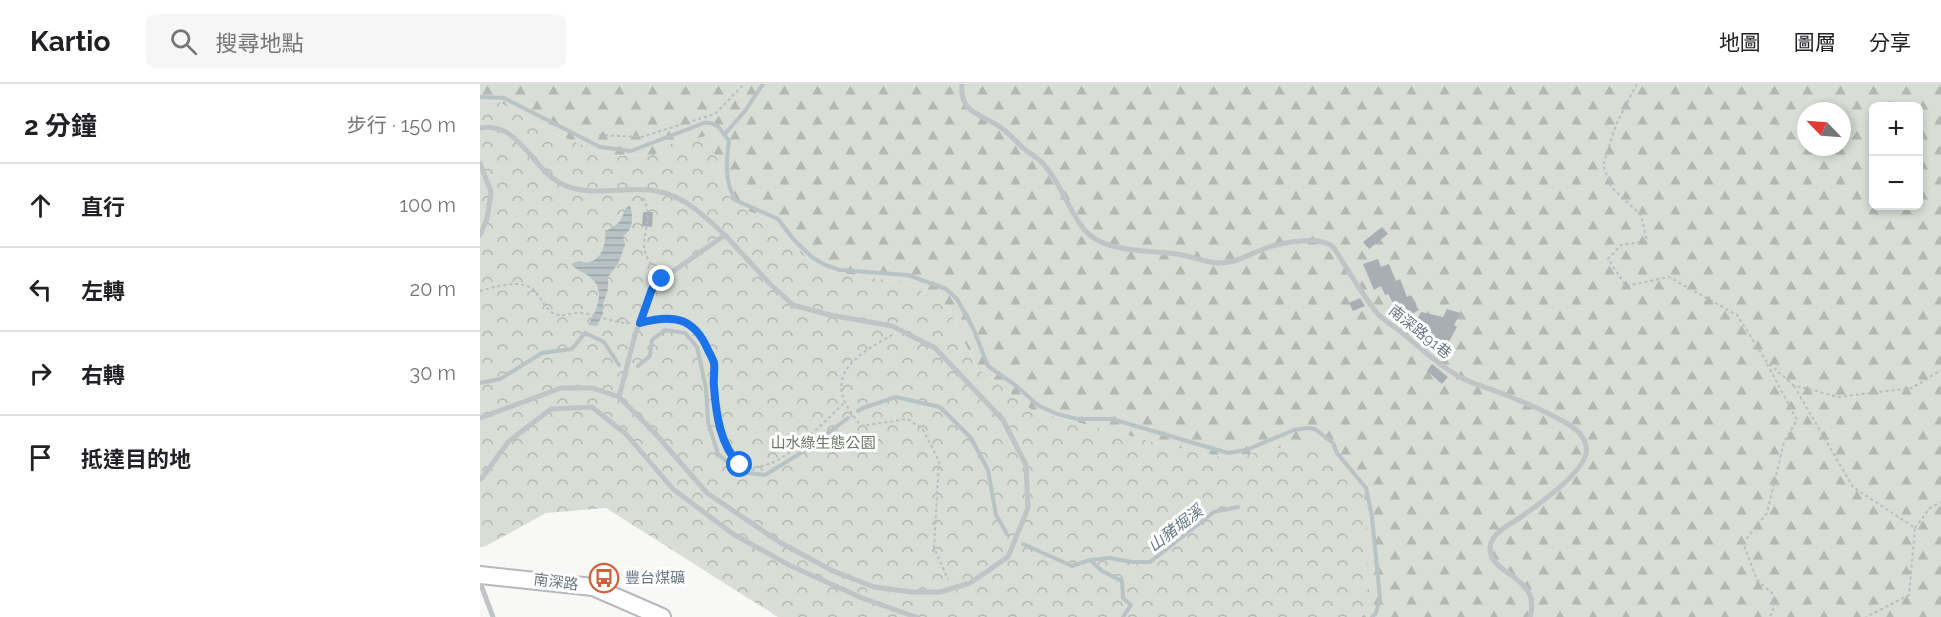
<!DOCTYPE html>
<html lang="zh-TW">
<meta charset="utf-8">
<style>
:root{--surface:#fff;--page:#f6f6f6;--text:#202124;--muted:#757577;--line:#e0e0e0}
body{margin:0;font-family:Raleway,"Noto Sans TC",sans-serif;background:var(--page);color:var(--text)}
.controls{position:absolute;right:18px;top:18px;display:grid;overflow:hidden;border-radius:9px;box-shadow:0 3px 9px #0003}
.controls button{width:54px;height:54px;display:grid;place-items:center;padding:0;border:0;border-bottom:2px solid var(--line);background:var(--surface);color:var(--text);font:30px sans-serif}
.compass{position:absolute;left:1317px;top:18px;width:54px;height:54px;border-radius:50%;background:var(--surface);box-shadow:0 3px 9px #0003;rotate:295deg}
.stop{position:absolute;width:18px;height:18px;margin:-14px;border:4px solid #1a73e8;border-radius:50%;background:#fff}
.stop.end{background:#1a73e8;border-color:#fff;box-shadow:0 2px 6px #0008}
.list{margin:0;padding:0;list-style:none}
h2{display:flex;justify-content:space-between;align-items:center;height:78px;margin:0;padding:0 24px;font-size:26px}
h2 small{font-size:20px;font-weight:400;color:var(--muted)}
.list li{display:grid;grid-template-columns:39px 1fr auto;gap:18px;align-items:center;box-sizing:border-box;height:84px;padding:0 24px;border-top:2px solid var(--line)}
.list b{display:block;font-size:22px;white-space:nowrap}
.list em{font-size:20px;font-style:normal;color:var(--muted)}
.icon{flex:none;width:33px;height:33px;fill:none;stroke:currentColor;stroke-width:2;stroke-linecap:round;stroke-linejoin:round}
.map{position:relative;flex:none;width:1461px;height:533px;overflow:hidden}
header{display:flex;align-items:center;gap:36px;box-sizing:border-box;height:84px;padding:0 30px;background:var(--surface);border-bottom:2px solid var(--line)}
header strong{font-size:28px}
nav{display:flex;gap:33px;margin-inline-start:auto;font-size:21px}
.search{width:420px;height:54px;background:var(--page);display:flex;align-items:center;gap:15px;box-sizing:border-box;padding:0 21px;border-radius:9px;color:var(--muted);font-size:22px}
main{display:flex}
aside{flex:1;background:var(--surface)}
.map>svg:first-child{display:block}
.forest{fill:url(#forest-firs);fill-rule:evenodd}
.park{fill:url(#park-crowns)}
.water{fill:url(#water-rules)}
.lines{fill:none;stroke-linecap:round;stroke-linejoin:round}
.stream{stroke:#b9c3c6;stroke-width:4}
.building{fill:#a8afb4}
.secondary-casing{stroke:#b5b9bd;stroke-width:20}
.path{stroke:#babdbf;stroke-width:2;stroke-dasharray:3 3;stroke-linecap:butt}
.lane{stroke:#c0c4c7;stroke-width:5}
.secondary{stroke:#fff;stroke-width:16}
.route{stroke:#1a73e8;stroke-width:8}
.labels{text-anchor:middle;stroke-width:6;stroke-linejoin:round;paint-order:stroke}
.street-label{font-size:15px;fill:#6a7884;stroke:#fff}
.park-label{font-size:15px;fill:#677764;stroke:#fff}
.poi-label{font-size:15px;fill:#6a7884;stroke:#fff;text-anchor:start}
.water-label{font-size:16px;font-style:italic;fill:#66787f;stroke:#fff}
</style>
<header>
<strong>Kartio</strong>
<div class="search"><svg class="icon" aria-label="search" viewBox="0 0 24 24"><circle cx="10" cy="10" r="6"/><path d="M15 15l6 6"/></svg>搜尋地點</div>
<nav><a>地圖</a><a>圖層</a><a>分享</a></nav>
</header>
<main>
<aside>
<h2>2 分鐘<small>步行 · 150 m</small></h2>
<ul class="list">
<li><svg class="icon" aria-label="ahead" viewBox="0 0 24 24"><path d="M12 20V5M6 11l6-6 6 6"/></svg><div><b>直行</b></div><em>100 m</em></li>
<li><svg class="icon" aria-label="left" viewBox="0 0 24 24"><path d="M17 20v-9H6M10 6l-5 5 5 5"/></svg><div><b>左轉</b></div><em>20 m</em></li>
<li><svg class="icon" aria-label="right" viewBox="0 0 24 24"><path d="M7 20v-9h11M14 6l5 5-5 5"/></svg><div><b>右轉</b></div><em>30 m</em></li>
<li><svg class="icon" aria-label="arrive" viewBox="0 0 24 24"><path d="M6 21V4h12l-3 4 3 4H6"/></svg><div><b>抵達目的地</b></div></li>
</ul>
</aside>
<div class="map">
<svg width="1461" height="533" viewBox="0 0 1461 533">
<defs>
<pattern id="forest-firs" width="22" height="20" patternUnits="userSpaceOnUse" patternTransform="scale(1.5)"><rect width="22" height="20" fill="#d8ddd5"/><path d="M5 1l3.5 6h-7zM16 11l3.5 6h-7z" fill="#b3b8b2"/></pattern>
<pattern id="park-crowns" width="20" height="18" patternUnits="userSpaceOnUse" patternTransform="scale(1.5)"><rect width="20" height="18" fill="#d8ddd5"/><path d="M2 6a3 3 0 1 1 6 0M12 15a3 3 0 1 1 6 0" fill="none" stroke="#b3b8b2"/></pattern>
<pattern id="water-rules" width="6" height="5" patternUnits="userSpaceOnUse" patternTransform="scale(1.5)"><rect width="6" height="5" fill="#b9c3c6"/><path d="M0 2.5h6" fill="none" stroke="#9aa3a6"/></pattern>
</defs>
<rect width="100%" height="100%" fill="#f8f8f6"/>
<path class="forest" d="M0,0H1461V533H881L890,525L837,357L747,374L693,363L553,327L497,284L468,224L430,200L349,187L323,172L290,136L256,122L246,107L239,79L174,71L129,72L71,48L19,18L0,17ZM1394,22H1438V122H1394ZM1326,27H1362V63H1326Z"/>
<path class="park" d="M0,17L19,18L71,48L129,72L174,71L186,61L226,52L239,79L246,107L256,122L290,136L323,172L349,187L430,200L468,224L497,284L553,327L693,363L747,374L837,357L884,405L890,526L881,533H298L126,424L66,429L6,462L0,463Z"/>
<path class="water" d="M150,121C153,132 154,146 143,152L145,161L138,180L128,193V205L123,220V230L117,242L108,241C115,230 125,209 114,197C108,189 98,188 91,180L99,177C118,184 127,163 125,147C135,143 143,137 144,126Z"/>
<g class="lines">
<path class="stream" d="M0,13L24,14L120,63L151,67L224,39C238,37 242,48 249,57C246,77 245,98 255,116L298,135L314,156L333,174L345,181L360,186L428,191L466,205L477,215L493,244L508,282L535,301L559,322L577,330L597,335H632L748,369L766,366L814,346L827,344L835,345L853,359L857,369L886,404L892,433L900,514L896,529L892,533
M244,51L265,27L283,0
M158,282L170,272L172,256L185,246L205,249L217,263L226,304L228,338L238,370L259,388L285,391L324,367L368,334
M0,299L20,295L62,269L92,265L105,249L124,258L139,281
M378,327L383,324L416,313L460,323L491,354L508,386L516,431L527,450
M543,460L592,482L610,476L630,474L652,478H670L734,428L758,423
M610,476L622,487L642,497L643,514L651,521L643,533"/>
</g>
<path class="building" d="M163,128H173L172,143L162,142Z
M902,143L908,150L889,165L883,158Z
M898,175L901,183L909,180L916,197L920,195L927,213L930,211L939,226L922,235L908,210L905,211L901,202L894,206L883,180Z
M880,214L885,222L873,227L869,219Z
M967,225L980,229L974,241L977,243L966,263L945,247L934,242L941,228L963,233Z
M952,280L968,293L962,300L947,287Z"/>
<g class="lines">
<g class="secondary-casing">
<path id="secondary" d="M0,491L113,503L182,533"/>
</g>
<path class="path" d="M1157,0L1137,38L1123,81L1131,103L1161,131L1167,157L1141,161L1128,175L1146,202L1189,193L1257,231L1286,277L1313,301L1358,313L1432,304L1461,286
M119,51L161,53L235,30L264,0
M163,114C173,131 164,144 164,162C164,171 171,180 176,188
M0,207C15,203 41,194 54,206C62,214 64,225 75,230C84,234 93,227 102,229C119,231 135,240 152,239
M170,237C204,227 223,246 233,278C235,285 233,293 234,300C235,320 241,371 260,381C269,385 283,383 291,379C312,372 347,335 365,318
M412,251C388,265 349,284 365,318C369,327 376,335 381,342L427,335L442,344L459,377L454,463L468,496
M1287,280L1317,336L1304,358L1287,429L1263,459L1277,496L1294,511L1293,529L1288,533
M1314,302L1373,403L1435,444L1429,511L1386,533
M1435,444L1450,424L1461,418"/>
<path class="lane" d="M482,0C479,32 505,30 524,46C533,53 539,61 548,68C554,72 561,76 565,82C581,100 588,125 603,144C623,171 672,165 702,171C713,173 725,178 737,179C756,180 771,169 789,163C806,158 841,151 854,164C868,186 881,209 897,229C904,237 914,242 922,249C941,264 959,282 980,293C992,300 1006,303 1018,308C1039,316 1061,325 1081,336C1094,343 1109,353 1106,370C1102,389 1062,418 1045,430C1034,439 1011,447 1010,464C1009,492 1062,491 1050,533
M0,44C38,37 51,83 80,99C109,115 145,101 176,107C205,112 224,132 245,151L182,195L172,205L155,251L139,313
M0,79L11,108L7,135L0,151
M0,334L81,304H113L139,313L173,347L227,409L301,459L353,487L394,503L432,508H460L490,499L528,473L548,424L546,381L523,336L455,264L412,242L350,231L313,221L289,199L245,151
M0,395L2,394L28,358L71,325L112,323L146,350L193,405L253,450L311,482L382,514L436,533
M0,498L13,533"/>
<use href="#secondary" class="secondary"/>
</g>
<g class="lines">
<path class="route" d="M182,195L172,205L160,239C193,230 214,233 228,266C230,270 233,275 234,279C235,287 233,295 234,303C236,329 240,362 260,381"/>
</g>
<defs>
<g id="bus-ring" transform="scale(1.5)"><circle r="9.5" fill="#fff" stroke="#d35f3b" stroke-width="1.5"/><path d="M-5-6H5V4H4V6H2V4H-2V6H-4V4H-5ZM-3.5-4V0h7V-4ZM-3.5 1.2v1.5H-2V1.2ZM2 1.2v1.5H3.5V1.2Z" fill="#d35f3b"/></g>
</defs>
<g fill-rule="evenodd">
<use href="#bus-ring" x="124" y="494"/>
</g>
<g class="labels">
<g class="street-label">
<text transform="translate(940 248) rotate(39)" y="5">南深路91巷</text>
<text transform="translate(76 498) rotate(7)" y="5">南深路</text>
</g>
<g class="park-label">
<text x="343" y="364">山水綠生態公園</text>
</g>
<g class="poi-label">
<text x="145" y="499">豐台煤礦</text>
</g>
<g class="water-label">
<text transform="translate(695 444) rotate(-38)" y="6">山豬堀溪</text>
</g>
</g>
</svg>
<div class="controls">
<button>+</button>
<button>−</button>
</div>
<svg class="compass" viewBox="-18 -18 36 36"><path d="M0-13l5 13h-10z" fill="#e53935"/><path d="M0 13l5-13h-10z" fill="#757577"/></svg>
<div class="stop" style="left:260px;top:381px"></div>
<div class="stop end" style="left:182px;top:195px"></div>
</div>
</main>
